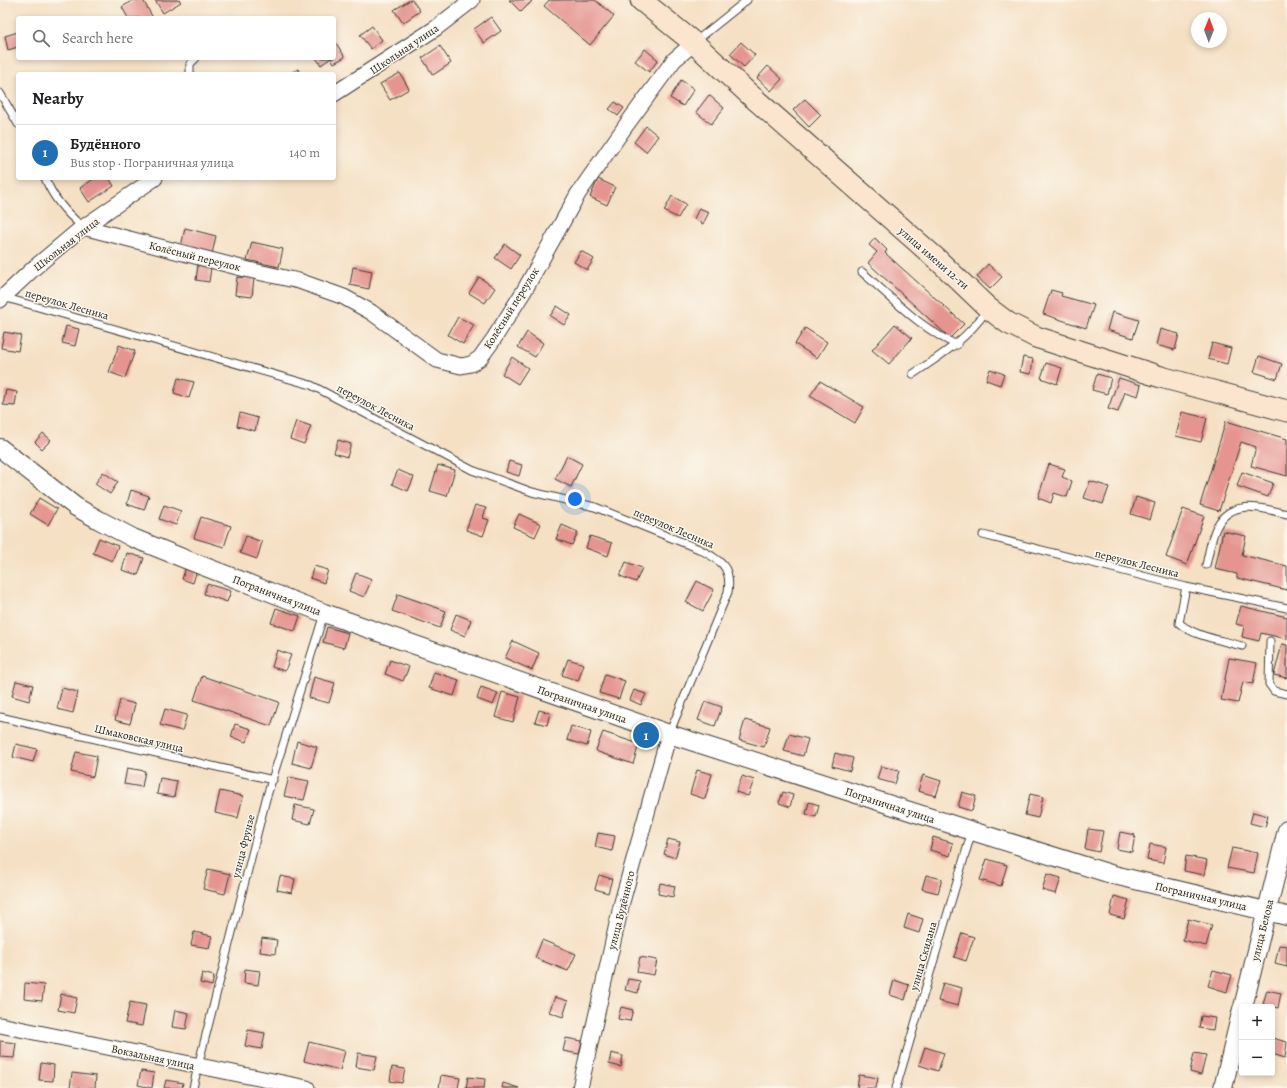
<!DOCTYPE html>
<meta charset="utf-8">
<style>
:root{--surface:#fff;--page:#f6f6f6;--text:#202124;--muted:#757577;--line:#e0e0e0;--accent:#1f6fb2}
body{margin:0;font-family:Alegreya,serif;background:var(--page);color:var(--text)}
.controls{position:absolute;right:12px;bottom:12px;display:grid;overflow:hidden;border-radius:4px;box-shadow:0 2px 6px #0003}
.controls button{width:36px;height:36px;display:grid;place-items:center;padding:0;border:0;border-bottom:1px solid var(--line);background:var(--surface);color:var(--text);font:20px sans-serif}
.compass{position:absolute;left:1191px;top:12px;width:36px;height:36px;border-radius:50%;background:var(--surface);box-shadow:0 2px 6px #0003;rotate:1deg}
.you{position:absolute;left:575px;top:499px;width:14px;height:14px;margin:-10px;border:3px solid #fff;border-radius:50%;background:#1a73e8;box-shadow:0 0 0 6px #1a73e833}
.badge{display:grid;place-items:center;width:26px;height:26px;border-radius:50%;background:var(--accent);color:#fff;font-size:13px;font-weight:700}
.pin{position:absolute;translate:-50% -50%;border:2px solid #fff;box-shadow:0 1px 4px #0006}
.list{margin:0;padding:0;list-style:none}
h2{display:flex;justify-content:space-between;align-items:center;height:52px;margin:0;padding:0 16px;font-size:17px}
h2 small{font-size:13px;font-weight:400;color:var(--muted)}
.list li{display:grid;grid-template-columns:26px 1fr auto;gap:12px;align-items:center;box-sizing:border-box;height:56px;padding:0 16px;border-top:1px solid var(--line)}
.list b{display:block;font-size:15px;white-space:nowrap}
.list p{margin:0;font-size:13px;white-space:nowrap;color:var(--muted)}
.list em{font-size:13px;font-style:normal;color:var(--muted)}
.icon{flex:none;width:22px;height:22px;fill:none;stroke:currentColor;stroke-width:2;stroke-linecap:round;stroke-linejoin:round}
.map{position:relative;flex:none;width:1287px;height:1088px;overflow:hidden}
.search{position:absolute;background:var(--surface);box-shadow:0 2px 6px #0003;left:16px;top:16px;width:320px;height:44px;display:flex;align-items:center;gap:10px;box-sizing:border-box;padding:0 14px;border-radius:4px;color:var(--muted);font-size:15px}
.panel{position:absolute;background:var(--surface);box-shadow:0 2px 6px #0003;left:16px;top:72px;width:320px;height:108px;border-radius:4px}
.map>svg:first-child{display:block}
.building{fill:#e59490}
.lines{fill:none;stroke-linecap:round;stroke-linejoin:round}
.service-casing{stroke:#3d3935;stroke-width:9}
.minor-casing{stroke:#3d3935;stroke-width:17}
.tertiary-casing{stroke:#3d3935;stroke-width:20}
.secondary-casing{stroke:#3d3935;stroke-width:23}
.service{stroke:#fff;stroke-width:7}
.minor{stroke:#fff;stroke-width:15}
.tertiary{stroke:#fff;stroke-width:18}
.secondary{stroke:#fbe5cf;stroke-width:21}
.labels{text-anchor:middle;stroke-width:3;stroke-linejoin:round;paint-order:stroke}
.street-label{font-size:11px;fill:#1c1c1c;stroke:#fbf7ec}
</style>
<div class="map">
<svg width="1287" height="1088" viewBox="0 0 1287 1088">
<rect width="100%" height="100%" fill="#fbf7ec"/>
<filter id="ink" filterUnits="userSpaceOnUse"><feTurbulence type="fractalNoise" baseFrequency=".025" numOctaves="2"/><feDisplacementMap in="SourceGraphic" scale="8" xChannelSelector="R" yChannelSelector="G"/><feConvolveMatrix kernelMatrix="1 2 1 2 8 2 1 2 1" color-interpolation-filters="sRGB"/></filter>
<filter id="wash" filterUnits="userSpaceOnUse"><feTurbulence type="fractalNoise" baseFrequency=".012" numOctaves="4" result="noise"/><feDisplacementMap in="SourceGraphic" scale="16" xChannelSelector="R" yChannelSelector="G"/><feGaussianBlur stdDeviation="0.9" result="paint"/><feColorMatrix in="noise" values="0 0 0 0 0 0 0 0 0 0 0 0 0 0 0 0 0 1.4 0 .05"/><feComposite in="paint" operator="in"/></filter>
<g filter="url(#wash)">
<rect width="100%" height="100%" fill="#f5e0c4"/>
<g id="blocks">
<path class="building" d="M134,0H143L153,18H128L122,7Z
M155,0H179L181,2L163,13Z
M410,0H412L420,11L403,23L394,10Z
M509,0H531L532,1L521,12Z
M549,0H595L614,16L590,45L544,6Z
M491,17L501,31L484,43L474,29Z
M372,26L382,40L371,49L360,35Z
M18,32V47L8,50L5,36Z
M334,40L345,57L334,63L331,58L321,65L316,58H334Z
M741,42L755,55L744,67L730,54Z
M440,46L451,63L433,75L422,58Z
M645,49L658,60L649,72L635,61Z
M768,66L782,79L771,91L757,78Z
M298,69L301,74H289Z
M400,73L409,89L390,100L380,84Z
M681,80L694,89L683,106L670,98Z
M709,95L724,108L711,124L696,112Z
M805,99L821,115L809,127L793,110Z
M615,102L624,108L618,116L609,109Z
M646,126L658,136L646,152L634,142Z
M95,178H109L114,186L89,202L80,188Z
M598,179L615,187L607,205L590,197Z
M672,196L686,204L678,218L664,211Z
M699,208L709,212L703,224L694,219Z
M185,228L216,236L212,254L181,247Z
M875,238L887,250L885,253L964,324L950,338L868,263L877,252L869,245Z
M252,242L283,249L279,267L247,260Z
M505,244L520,255L511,269L495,258Z
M581,251L594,259L587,270L574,262Z
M988,264L1002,277L990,289L977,277Z
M198,265L211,268L209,282L196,280Z
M353,267L372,271L369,289L350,285Z
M237,277L254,278L252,297L235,295Z
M479,277L495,288L485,303L469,293Z
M1051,290L1062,293L1061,296L1094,305L1086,328L1043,314Z
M557,306L571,315L564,325L550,316Z
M1112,312L1139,320L1133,338L1107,330Z
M458,317L474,325L463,344L448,335Z
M895,324L912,338L889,364L872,350Z
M66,326L79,329L75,346L62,343Z
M805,328L827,342L817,358L795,344Z
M1160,329L1179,334L1175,350L1156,345Z
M4,332L21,335L18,351L1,348Z
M527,332L543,343L535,357L518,347Z
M1212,343L1231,348L1227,364L1208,359Z
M119,345L135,351L125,378L109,372Z
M1259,356L1282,364L1277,379L1254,372Z
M512,357L528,368L518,384L502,374Z
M1023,357L1033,359L1031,374L1020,372Z
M1046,363L1062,368L1057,384L1041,378Z
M990,369L1004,374L1000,385L986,380Z
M1097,374L1111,378L1107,394L1092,390Z
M178,378L194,382L189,398L174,393Z
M1119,378L1141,385L1138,396L1125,392L1118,412L1108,409Z
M820,381L864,407L855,423L810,396Z
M6,390L17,392L15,406L3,405Z
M1182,412L1207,418L1201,442L1176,436Z
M240,413L258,418L255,431L237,426Z
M296,421L311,426L304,444L290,439Z
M1226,421L1287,439V476L1251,466L1256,447L1241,442L1219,511L1200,505Z
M43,433L51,440L42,449L35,442Z
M338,440L351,444L347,457L334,453Z
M567,456L582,464L571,487L555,479Z
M509,461L522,465L519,476L506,472Z
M1049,464L1065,469L1062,477L1072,481L1067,497L1054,493L1051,503L1038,498Z
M438,465L455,470L447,496L430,491Z
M398,470L414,477L408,491L392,484Z
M103,472L118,482L110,494L95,484Z
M1242,472L1273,483L1268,497L1237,486Z
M1090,481L1109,487L1103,504L1084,498Z
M131,490L149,496L144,510L127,504Z
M1136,497L1155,503L1150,520L1131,514Z
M39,498L57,509L48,525L30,514Z
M164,505L181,511L176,525L159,519Z
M475,505L486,508L483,518L489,520L483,536L466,530Z
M1183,509L1204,516L1187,565L1166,557Z
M519,514L541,524L535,537L513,527Z
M201,517L231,526L224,547L194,538Z
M562,525L578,532L572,545L556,539Z
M1223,531L1246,536L1242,555L1287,566V590L1237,578V574L1215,569Z
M246,536L262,542L257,559L240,553Z
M590,536L612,543L608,556L586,548Z
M99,538L118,546L112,561L93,553Z
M127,553L144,558L138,575L122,570Z
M626,562L642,568L636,582L620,576Z
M314,566L328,570L324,583L310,578Z
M186,567L197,570L193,583L182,579Z
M356,573L372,579L364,597L349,591Z
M697,581L714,590L703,611L686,602Z
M207,584L231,591L227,602L204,594Z
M398,594L446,611L440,628L392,611Z
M1241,606L1287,617V639L1261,633L1259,641L1242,637L1244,626L1236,624Z
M276,608L300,616L295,631L271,623Z
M456,614L471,620L465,636L450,630Z
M327,627L348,633L344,648L323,642Z
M513,641L539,653L532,670L505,658Z
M1282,644L1287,645V678L1274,675Z
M277,650L291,655L285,671L272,667Z
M1229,658L1257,663L1253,684L1243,682L1238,703L1221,700Z
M568,659L584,664L578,681L562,675Z
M390,660L409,667L403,681L385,674Z
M434,672L459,680L454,696L429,688Z
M605,674L625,681L619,699L599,693Z
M202,676L279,702L271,726L194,700Z
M314,677L335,683L329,703L309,698Z
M16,681L33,685L29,701L12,696Z
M481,687L498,693L493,705L477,699Z
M62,688L78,692L73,713L57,709Z
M634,690L646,694L641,705L630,700Z
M502,692L520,697L513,722L495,717Z
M120,700L135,704L130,724L115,720Z
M705,701L722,707L715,726L698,720Z
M165,709L187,715L182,731L160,725Z
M539,710L550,713L547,725L535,722Z
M745,720L770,727L764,747L739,740Z
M235,724L251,729L246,742L231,737Z
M571,726L591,732L587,746L567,740Z
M603,732L639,744L633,764L598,752L596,750Z
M789,734L808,739L803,756L784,751Z
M297,741L317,747L311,768L292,763Z
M16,744L37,749L33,762L13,757Z
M76,752L97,756L93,777L71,772Z
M835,753L853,758L850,771L832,766Z
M881,766L899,771L895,784L877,779Z
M127,768L145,771L142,787L124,784Z
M697,770L712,774L705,799L690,794Z
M923,775L941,781L936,796L918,791Z
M742,776L754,780L748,796L736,792Z
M289,777L309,781L304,800L284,796Z
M160,778L177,781L174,797L157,794Z
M220,791L243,796L238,818L215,813Z
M783,792L793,795L790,807L779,803Z
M962,792L976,796L972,811L958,807Z
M1030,794L1043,797L1038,818L1025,815Z
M809,802L819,805L816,817L806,814Z
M295,805L314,809L310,824L292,820Z
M1253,812L1268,816L1265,827L1250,823Z
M1088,829L1103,831L1099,852L1085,849Z
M1120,832L1135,835L1132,852L1117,849Z
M598,833L615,836L612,851L595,847Z
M933,837L953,843L950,856L930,850Z
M668,839L680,842L675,858L664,854Z
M1150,844L1166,847L1163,863L1147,860Z
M1232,848L1258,853L1254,873L1227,868Z
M1186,856L1207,860L1204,875L1184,871Z
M987,859L1007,865L1001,886L980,880Z
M208,869L230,874L225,894L203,889Z
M1047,874L1061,878L1056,894L1042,890Z
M599,875L612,879L608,893L595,889Z
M926,875L942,879L938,893L922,889Z
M280,876L295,879L292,893L277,890Z
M660,883L675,886L673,897L658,894Z
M1114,896L1129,900L1124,919L1110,915Z
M908,914L923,919L919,933L904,928Z
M1188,919L1212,925L1206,946L1183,940Z
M194,932L212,936L209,948L191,945Z
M962,933L974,937L966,961L954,957Z
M262,938L277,940L275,954L260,952Z
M542,940L576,954L568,971L535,958Z
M1279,945L1287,946V967L1275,964Z
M640,957L657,960L654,975L637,972Z
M245,969L260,971L258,985L244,983Z
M1213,970L1232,975L1227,992L1208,986Z
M202,973L214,976L212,986L200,983Z
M628,979L640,981L638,993L625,990Z
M894,980L909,985L905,1000L890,995Z
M25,983L44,985L42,1001L24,999Z
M943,983L962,988L958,1006L938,1001Z
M1267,990L1281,993L1278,1008L1263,1004Z
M61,994L77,998L74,1013L58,1010Z
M555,997L568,1001L563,1017L549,1012Z
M130,1002L146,1005L142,1026L125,1023Z
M621,1007L633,1010L630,1021L618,1019Z
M175,1010L189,1013L186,1029L172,1027Z
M1201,1016L1215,1018L1213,1030L1199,1028Z
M248,1030L265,1033L262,1049L245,1046Z
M566,1038L582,1041L579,1054L563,1051Z
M1272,1038L1287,1042L1285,1058L1272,1054Z
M0,1041L16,1043L14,1058L0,1057Z
M309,1042L345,1051L340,1070L304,1061Z
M925,1047L944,1053L938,1071L919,1065Z
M358,1053L377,1056L374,1070L356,1067Z
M611,1053L623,1056L621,1067L609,1064Z
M1194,1053L1206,1055L1201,1075L1190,1072Z
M41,1063L54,1065L53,1081L39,1080Z
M392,1067L405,1069L402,1083L390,1081Z
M141,1071L154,1073L152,1088L138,1085Z
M72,1073L96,1076L95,1088H70Z
M441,1075L460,1078L458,1088H439Z
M859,1075L878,1078L876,1088H857Z
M468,1077L485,1079L484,1088H466Z
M166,1080L183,1083L182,1088H164Z
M503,1083L519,1088H502Z"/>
</g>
</g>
<g filter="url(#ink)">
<use href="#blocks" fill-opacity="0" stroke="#3d3935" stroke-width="1"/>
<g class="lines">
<g class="service-casing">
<path id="service" d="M696,41L747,0
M190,74V64L196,58
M0,93L18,124
M45,178C53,198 67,214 83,227
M862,272C892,298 921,329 957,345
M3,297L311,385L472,470L532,492L595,507L699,549C720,560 732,566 728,592L669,734
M913,374C943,354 966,340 987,310
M983,535L1186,587L1287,608
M1206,565C1209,553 1211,537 1217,526C1232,498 1262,508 1287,514
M1186,587L1179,623C1195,637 1222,640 1242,646
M1270,641L1269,684L1274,691L1287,694
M0,717L273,780
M193,1088L198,1066L266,799L324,614
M896,1088L972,831"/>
</g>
<g class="minor-casing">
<path id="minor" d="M334,94L436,28L472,0
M83,227L249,270L299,281L344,297L371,312L437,360L461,366L471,364L480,358L493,340L524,291L578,194L627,124L674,60L694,43
M0,300L34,268L78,231L155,178
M0,1025L307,1088
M580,1088L622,902L669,734"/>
</g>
<g class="tertiary-casing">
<path id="tertiary" d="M0,448L76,507L99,520L133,538L185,559L324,613L669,734L972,831L1114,875L1287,916
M1243,1007L1287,830
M1223,1088L1242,1009"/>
</g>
<g class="secondary-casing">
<path id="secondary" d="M641,0L694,43L748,93L939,261L988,308L1008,323L1036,337L1067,347L1161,377L1287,411"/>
</g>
<use href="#service" class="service"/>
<use href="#minor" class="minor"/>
<use href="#tertiary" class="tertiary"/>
<use href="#secondary" class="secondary"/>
</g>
</g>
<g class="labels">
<g class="street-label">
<text transform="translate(404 49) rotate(-34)" y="4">Школьная улица</text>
<text transform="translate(66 244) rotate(-38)" y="4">Школьная улица</text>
<text transform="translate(195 256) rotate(14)" y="4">Колёсный переулок</text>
<text transform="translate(934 258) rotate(41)" y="4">улица имени 12-ти</text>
<text transform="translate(67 304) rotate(16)" y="4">переулок Лесника</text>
<text transform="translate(511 308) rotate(-58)" y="4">Колёсный переулок</text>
<text transform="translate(376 407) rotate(28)" y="4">переулок Лесника</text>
<text transform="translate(674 528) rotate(23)" y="4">переулок Лесника</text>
<text transform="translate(1137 563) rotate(14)" y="4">переулок Лесника</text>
<text transform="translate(277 595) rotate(21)" y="4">Пограничная улица</text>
<text transform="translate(582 704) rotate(19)" y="4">Пограничная улица</text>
<text transform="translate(139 738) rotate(13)" y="4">Шмаковская улица</text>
<text transform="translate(890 805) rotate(18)" y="4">Пограничная улица</text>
<text transform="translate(243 846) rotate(-76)" y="4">улица Фрунзе</text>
<text transform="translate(1201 896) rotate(13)" y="4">Пограничная улица</text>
<text transform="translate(621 910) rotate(-76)" y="4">улица Будённого</text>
<text transform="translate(1262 930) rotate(-76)" y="4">улица Белова</text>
<text transform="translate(923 956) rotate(-74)" y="4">улица Скидана</text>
<text transform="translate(153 1057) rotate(12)" y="4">Вокзальная улица</text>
</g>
</g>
</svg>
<div class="controls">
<button>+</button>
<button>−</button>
</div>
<svg class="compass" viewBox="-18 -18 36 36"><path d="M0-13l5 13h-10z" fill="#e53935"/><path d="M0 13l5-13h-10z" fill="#757577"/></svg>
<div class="you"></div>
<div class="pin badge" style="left:646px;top:735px">1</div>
<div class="search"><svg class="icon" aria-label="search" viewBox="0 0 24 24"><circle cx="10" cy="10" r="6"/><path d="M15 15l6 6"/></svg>Search here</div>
<section class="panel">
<h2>Nearby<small></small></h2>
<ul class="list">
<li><span class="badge">1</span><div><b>Будённого</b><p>Bus stop · Пограничная улица</p></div><em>140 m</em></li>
</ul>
</section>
</div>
